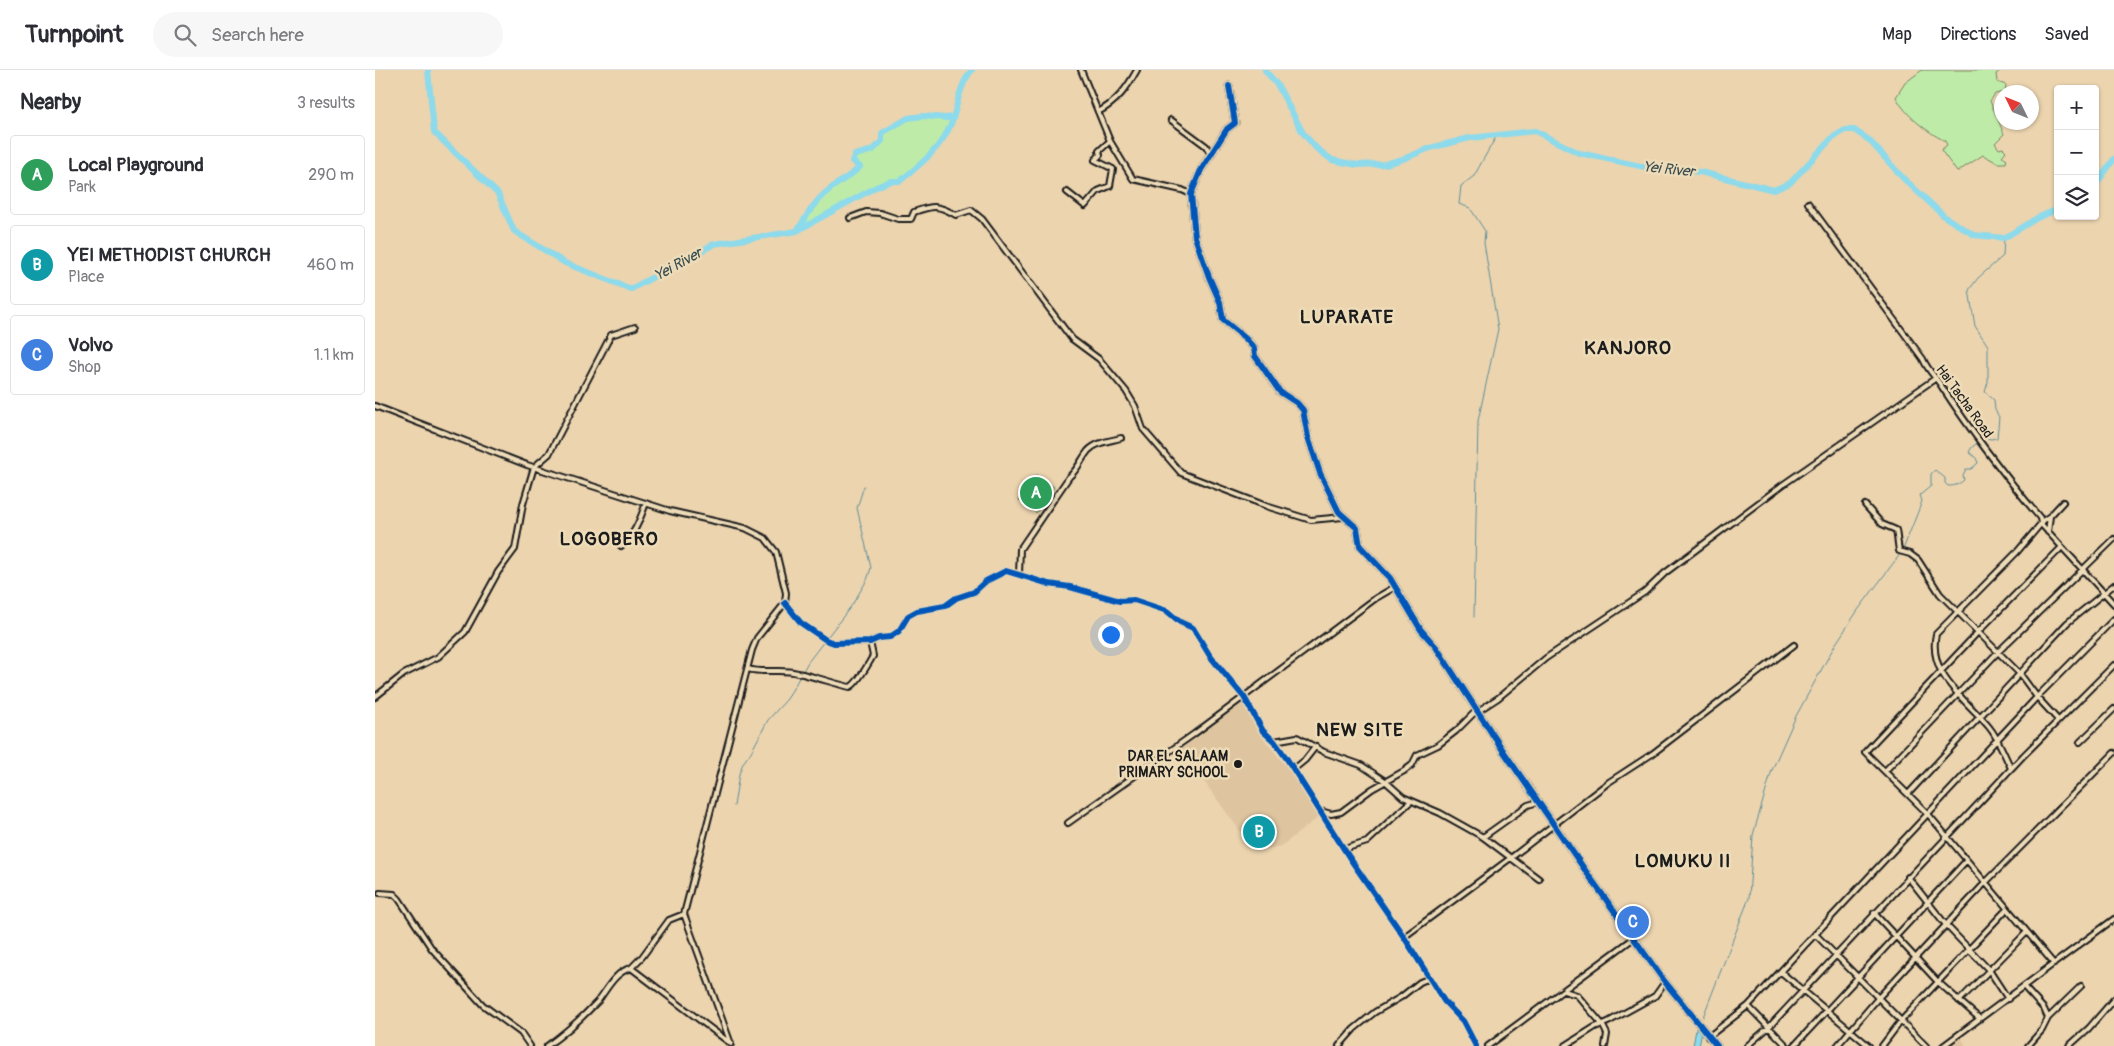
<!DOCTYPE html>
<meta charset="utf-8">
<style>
:root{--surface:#fff;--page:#f7f7f7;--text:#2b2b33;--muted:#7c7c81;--line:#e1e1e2;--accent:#1c1c1c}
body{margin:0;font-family:Pangolin,sans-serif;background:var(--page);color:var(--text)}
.controls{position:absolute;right:15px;top:15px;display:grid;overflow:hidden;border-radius:5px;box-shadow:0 1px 4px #0004}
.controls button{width:45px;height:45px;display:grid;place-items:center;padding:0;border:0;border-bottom:1px solid var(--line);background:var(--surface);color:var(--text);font:25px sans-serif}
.compass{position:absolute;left:1619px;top:15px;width:45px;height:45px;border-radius:50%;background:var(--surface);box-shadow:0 1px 4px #0004;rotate:313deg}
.you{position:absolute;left:735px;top:564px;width:18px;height:18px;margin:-12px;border:4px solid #fff;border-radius:50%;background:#1a73e8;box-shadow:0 0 0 8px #1a73e833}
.badge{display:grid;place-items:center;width:32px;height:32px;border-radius:50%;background:var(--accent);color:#fff;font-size:16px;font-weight:700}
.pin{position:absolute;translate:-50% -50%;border:2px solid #fff;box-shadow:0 1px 5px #0006}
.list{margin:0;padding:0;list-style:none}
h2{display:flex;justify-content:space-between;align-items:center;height:65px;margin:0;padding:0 20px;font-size:21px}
h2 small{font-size:16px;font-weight:400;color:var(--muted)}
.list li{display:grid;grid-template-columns:32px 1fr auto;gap:15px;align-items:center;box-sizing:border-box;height:80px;margin:0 10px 10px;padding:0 10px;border:1px solid var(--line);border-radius:5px}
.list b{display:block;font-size:19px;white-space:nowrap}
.list p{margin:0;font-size:16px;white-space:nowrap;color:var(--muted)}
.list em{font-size:16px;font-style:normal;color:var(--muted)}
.icon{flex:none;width:28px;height:28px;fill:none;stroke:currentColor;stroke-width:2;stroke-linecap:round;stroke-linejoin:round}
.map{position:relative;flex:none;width:1739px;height:976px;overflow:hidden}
header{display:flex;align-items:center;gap:30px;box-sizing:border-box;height:70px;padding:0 25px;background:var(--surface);border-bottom:1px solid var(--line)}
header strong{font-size:24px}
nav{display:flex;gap:28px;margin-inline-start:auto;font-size:18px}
.search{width:350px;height:45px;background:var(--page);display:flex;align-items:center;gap:12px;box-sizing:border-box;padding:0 18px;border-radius:28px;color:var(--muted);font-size:19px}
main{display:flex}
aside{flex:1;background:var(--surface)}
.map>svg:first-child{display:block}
.built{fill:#dec5a0}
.green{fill:#bfeba8;stroke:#6e8462}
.water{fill:#8cdaeb;stroke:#5f8e98}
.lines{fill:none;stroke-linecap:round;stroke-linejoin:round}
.stream{stroke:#5f8e98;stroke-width:1}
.river{stroke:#8cdaeb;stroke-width:6}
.minor-casing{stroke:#1c1c1c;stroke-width:8}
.tertiary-casing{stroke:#1c1c1c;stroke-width:9}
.minor{stroke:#eedcb9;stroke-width:4}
.tertiary{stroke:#eedcb9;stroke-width:5}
.cycleway-casing{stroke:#eedcb9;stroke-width:9}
.cycleway{stroke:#0057b8;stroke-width:6}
.poi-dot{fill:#1c1c1c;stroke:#eedcb9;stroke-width:2}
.labels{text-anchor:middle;stroke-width:5;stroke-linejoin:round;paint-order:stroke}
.street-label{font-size:14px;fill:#1c1c1c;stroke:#eedcb9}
.poi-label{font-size:14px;font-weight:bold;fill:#1c1c1c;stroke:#eedcb9;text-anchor:end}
.water-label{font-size:15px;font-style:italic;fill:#384c50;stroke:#eedcb9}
.district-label{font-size:19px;font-weight:bold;letter-spacing:1px;fill:#1c1c1c;stroke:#eedcb9}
</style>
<header>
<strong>Turnpoint</strong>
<div class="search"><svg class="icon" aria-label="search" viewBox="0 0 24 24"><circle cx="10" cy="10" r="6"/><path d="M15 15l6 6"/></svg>Search here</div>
<nav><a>Map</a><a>Directions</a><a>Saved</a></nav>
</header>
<main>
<aside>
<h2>Nearby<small>3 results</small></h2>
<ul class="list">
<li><span class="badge" style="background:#2e9e5b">A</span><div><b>Local Playground</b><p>Park</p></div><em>290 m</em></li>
<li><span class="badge" style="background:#0f9aa8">B</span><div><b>YEI METHODIST CHURCH</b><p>Place</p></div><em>460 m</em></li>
<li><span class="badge" style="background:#3f7fe0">C</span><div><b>Volvo</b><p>Shop</p></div><em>1.1 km</em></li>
</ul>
</aside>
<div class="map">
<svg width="1739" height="976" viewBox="0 0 1739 976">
<rect width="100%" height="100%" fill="#ecd4af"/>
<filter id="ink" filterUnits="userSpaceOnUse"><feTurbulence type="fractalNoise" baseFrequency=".02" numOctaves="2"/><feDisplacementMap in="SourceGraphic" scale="10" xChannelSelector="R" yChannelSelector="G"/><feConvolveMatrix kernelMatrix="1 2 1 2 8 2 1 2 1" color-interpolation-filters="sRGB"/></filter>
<g filter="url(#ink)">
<path class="built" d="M867,631L883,662L921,708L944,747L906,776L892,779L879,780L806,680L818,668L844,647Z
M1585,965L1591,976H1572Z"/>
<path class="green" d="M1547,0H1626L1621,4L1622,12L1631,15L1630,22L1620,24L1615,31L1629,64L1620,73L1624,79L1628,78L1631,81L1627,86L1632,89L1631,93H1623L1608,85L1582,102L1566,80L1572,75L1570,71C1551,61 1531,46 1521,27L1530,13Z
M548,46L570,48L578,47L566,72L525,111H516L501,117L422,161C430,150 437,135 447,125C459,115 473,108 485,97L477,91L480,85L498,80L507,71V63L518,58L524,51Z
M661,405L679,417L661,443L644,430Z"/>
<path class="water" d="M1322,954L1327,960L1324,976H1318Z"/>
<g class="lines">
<path class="stream" d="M1611,368L1616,369L1622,368L1624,347L1620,340L1619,330L1610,322L1613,312V276L1600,256L1594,220L1603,208L1628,186L1629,168
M1528,480C1534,463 1541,448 1547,431L1545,425L1556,416V404L1560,400L1570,408V413L1573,416C1581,416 1584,414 1589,410L1588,405L1591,399H1596L1603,393L1601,388L1594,382L1597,377L1604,372
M1099,547L1103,351L1123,259L1109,173L1110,161L1095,138L1084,134L1086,116L1099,106L1122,65
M359,736L364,704L368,693L376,682L393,650L412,629L433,592L477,535L492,510L496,498L482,438L489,416
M1328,947L1374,828L1378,765L1397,700L1421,646L1460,575L1483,540L1526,483"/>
<path class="river" d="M53,0L59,62L123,124L139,161L190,193L256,219L339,174L422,161L501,117L516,111H525C544,96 567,77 576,54C583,35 584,15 597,0
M890,0L903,16L928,63L941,78L957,90L982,95L1010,94L1028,89L1055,78L1095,68L1160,61L1204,83L1275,98L1325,102L1399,120L1415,113L1458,67L1470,60H1479L1494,70L1528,108L1570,147L1599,165L1629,168L1662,148L1683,139
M1720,116L1739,89
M423,159C431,148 437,135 447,126C458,115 473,108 485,97L477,91L480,85L498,80L507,71V63L533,48L548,46L570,48L578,47"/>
<g class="minor-casing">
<path id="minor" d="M706,0L735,71L758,109L807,120L816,124
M723,42C742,32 752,18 762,0
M796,50L831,76L836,85
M692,122L710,136L723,121L735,116L738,99L720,90L725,85L724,81L735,71
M1433,133L1548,289C1553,301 1561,307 1567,317C1597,363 1630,406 1665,448L1666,454L1739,534
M475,148L491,142L505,143L523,149H536L539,142C559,135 563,135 581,145L596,140L607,149L697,269L724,289L751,321L760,336L768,359L806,403L894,437L936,450L968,447
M0,336L152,395L295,441L370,458L390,468L401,482L411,523L410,533L382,568L377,580L309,844L356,974
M1490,435L1507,454L1521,460L1524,481L1535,484L1543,490L1565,524L1645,604L1662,627L1683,650
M1673,462L1675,446L1688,432
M246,476C260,465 265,449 271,433
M644,504L645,479L694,407C704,398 705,391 713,381C721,372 735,371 746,368
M410,533L426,553L451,570L459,573L495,572L504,568L515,567L524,561L533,546L542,541L570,536L581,528L599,522L611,511L631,501L674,514L695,517L745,531L759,530L792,541L805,552L818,558L835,586L869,627L888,661L899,671L912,689L974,787L1029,867L1069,931L1088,951L1101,976
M373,599C390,604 406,598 423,603C430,604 472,617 475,617C481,615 494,593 498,586L495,572
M0,627L29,604L63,587L90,562L123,502L140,479L148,434L159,397L174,384L236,265L260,257
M1103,641L1123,628L1171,588L1270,522L1290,503L1406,416L1561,308
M899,671L922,667L949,682L986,695L1010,711L1028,727L1065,743L1108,767L1164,809
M1705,672L1739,639
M1636,698C1629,685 1624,669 1614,657C1591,629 1552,605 1561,564L1642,482L1669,450L1675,446
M919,699L930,690L941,676
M1510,701L1623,582L1739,469
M1533,724L1692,553L1739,515
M946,741L956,744L966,742L997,719L1029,701L1037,695L1042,685L1063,675L1081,661L1102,640
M693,753L819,664L1001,528L1020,517
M1108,767L1153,735L1163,732
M969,779L992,772L1036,731
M1533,807L1571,855L1614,900L1633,929
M5,823L19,824L24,829L57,879L108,935L146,963L155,976
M1499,843L1563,912L1604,948
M1440,864L1551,976
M1029,867L1137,787L1234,712L1277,684L1419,575
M1679,894L1553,744L1490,682L1604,561L1687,477
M256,898L267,887L294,850L309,844
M1406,902L1494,976
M1649,917L1669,939L1673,948L1667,960L1653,976
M1189,921L1202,925L1227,954L1232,964L1230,976
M1584,931L1652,862
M1373,936L1412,976
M1673,948L1706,916
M1333,967L1373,936L1662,627L1739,549
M172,976C190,963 208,947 223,931C232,919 240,902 256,898L355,973
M964,976L979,959L1000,942L1026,927L1045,912L1055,908
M1113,976L1259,868
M1190,976L1220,957L1233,952L1280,926L1290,912
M1372,976L1394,957L1648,686L1739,595
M1419,976L1591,791
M1462,976L1504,927L1610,813L1739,683
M1507,976L1526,951L1632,839
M1568,976L1739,849
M1694,976L1714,958L1739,929"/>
</g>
<g class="tertiary-casing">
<path id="tertiary" d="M854,16L860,53L852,59L826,100L816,124L820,167L834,207L845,232L848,250L870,268L879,278L880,286L905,322L922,333L928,340L933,367L945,403L964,442L982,458L985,476L1015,508L1046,560L1061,577L1129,682L1212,803L1290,912L1342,976"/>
</g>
<use href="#minor" class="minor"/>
<use href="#tertiary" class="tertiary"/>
<g class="cycleway-casing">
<path id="cycleway" d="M854,16L860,53L852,59L826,100L816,124L820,167L834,207L845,232L848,250L870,268L879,278L880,286L905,322L922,333L928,340L933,367L945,403L964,442L982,458L985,476L1015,508L1046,560L1061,577L1129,682L1212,803L1290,912L1342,976
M410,533L426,553L451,570L459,573L495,572L504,568L515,567L524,561L533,546L542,541L570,536L581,528L599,522L611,511L631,501L674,514L695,517L745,531L759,530L792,541L805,552L818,558L835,586L869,627L888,661L899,671L912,689L974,787L1029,867L1069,931L1088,951L1101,976"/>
</g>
<use href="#cycleway" class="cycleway"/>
</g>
</g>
<circle class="poi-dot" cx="863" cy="694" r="5"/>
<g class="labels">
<g class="street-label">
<text transform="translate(1590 331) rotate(54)" y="5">Hai Tacha Road</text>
</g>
<g class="poi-label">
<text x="853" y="691">DAR EL SALAAM<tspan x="853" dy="16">PRIMARY SCHOOL</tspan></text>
</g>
<g class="water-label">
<text transform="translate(1294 99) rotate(6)" y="5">Yei River</text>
<text transform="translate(303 194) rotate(-29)" y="5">Yei River</text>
</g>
<g class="district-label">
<text x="972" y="253">LUPARATE</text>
<text x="1253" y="284">KANJORO</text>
<text x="234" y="475">LOGOBERO</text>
<text x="985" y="666">NEW SITE</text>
<text x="1308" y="797">LOMUKU II</text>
</g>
</g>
</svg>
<div class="controls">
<button>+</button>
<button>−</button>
<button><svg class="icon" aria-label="layers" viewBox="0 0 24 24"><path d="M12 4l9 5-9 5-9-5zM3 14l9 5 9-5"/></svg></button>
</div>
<svg class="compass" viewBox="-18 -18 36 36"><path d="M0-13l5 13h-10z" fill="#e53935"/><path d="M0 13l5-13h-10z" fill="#7c7c81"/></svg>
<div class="you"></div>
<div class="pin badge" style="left:661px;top:423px;background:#2e9e5b">A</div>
<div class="pin badge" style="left:884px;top:762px;background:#0f9aa8">B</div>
<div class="pin badge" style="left:1258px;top:852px;background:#3f7fe0">C</div>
</div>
</main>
